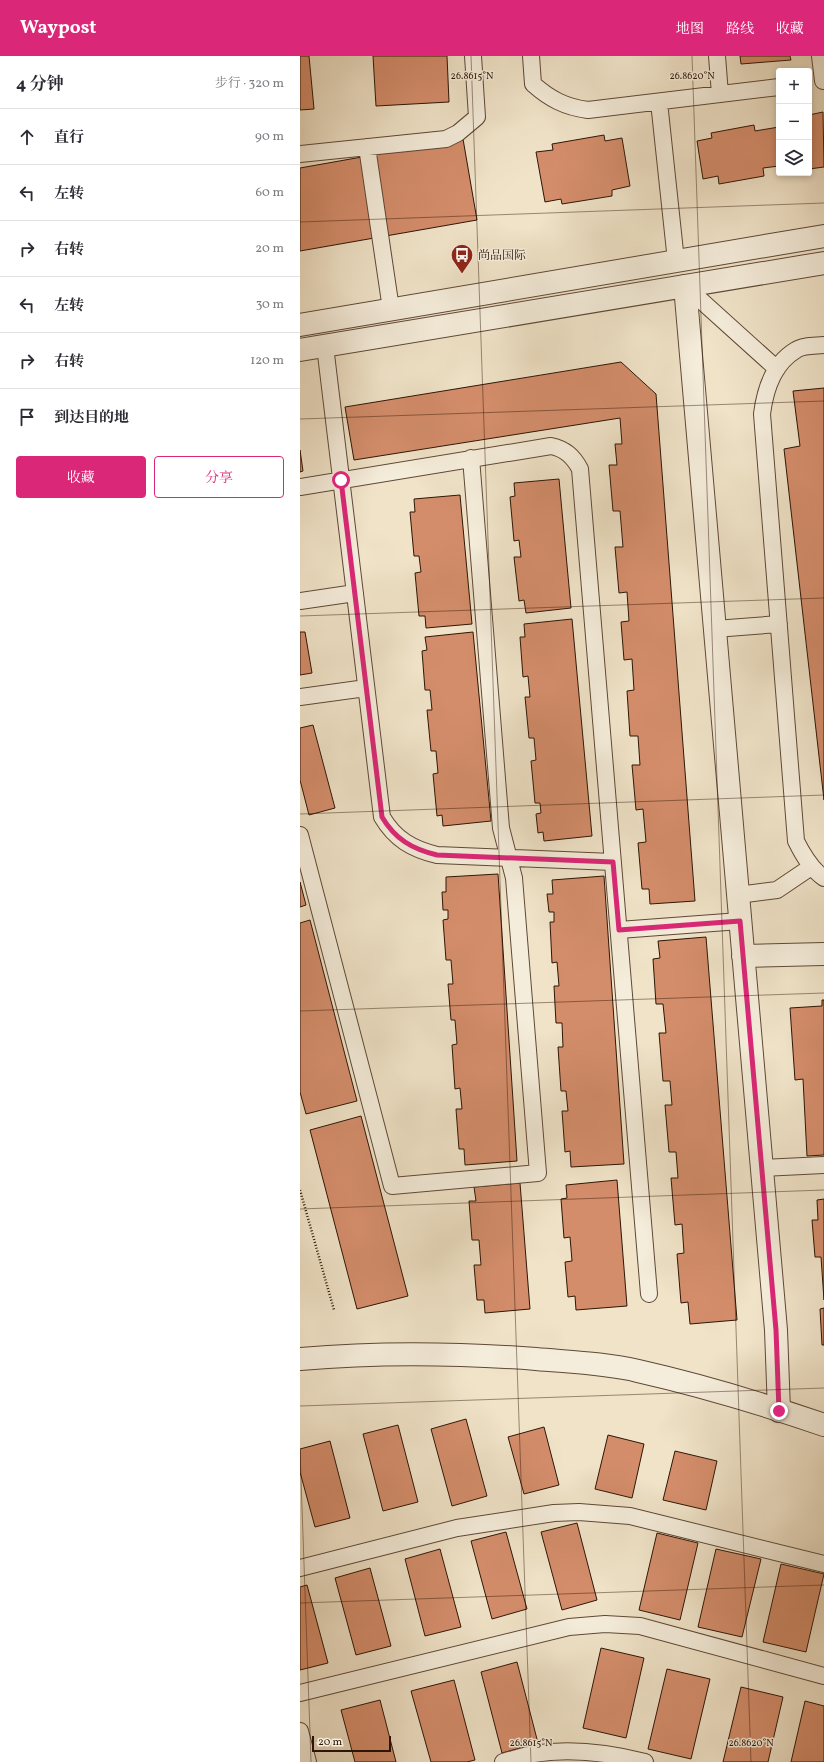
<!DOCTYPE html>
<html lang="zh">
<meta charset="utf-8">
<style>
:root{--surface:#fff;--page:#f2f2f3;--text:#2b2b33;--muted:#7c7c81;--line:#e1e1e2;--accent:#db2777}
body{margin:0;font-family:Vollkorn,"Noto Serif SC",serif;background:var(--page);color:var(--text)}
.controls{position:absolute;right:12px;top:12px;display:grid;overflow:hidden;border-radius:4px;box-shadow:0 2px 6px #0003}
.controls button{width:36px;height:36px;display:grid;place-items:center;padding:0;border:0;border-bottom:1px solid var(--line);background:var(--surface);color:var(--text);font:20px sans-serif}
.scale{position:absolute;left:12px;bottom:10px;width:79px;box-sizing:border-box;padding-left:4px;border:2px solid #2d1507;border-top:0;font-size:11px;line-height:14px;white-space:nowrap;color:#2d1507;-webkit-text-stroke:3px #f5eddb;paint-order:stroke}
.stop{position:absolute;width:12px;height:12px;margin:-9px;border:3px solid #db2777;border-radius:50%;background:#fff}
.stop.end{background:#db2777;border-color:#fff;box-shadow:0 1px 4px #0008}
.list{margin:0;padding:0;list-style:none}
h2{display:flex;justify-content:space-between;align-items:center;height:52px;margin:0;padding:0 16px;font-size:17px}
h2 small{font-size:13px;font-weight:400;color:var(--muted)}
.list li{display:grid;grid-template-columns:26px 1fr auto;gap:12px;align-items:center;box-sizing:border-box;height:56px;padding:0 16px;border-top:1px solid var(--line)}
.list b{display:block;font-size:15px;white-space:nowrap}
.list em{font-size:13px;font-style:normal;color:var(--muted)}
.actions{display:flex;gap:8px;padding:12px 16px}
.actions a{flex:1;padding:9px 0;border:1px solid var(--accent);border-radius:4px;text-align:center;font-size:14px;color:var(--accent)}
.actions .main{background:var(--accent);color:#fff}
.icon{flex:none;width:22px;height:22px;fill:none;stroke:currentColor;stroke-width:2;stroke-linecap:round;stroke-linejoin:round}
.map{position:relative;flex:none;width:524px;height:1706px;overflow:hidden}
header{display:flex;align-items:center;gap:24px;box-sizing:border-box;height:56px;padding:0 20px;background:var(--accent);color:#fff}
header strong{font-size:19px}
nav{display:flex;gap:22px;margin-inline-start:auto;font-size:14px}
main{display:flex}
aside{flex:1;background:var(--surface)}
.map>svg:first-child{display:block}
.building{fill:#d48d6b;stroke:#2d1507}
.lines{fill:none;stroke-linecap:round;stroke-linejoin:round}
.service-casing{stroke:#5e4837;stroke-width:18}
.minor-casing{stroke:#5e4837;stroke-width:24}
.tertiary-casing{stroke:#5e4837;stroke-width:24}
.path{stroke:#2d1507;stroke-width:2.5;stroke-dasharray:1 2;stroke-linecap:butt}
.service{stroke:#f5eddb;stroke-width:16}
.minor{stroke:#f5eddb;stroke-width:22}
.tertiary{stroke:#f5eddb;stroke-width:22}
.route{stroke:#db2777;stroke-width:5}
.ticks{fill:none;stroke:#2d1507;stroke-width:1;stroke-opacity:0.45}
.labels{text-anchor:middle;stroke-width:3;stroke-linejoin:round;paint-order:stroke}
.poi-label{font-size:12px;fill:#2d1507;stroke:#f5eddb;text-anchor:start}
.ticks-label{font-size:10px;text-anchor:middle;fill:#2d1507;stroke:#f5eddb;stroke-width:3;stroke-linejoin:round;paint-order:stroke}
</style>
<header>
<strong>Waypost</strong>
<nav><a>地图</a><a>路线</a><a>收藏</a></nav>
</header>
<main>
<aside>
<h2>4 分钟<small>步行 · 320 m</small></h2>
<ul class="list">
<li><svg class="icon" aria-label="ahead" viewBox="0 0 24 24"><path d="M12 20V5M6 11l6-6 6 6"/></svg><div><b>直行</b></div><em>90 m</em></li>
<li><svg class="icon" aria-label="left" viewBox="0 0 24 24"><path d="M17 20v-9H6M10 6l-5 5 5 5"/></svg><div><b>左转</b></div><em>60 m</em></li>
<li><svg class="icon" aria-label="right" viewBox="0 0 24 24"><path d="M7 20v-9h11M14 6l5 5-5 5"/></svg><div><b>右转</b></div><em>20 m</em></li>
<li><svg class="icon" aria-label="left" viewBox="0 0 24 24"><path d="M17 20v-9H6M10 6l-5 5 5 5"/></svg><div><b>左转</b></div><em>30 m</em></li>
<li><svg class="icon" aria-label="right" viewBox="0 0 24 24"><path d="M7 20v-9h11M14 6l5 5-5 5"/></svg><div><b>右转</b></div><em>120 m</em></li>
<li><svg class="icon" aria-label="arrive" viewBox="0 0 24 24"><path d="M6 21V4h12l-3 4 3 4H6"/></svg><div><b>到达目的地</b></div></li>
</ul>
<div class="actions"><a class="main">收藏</a><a>分享</a></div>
</aside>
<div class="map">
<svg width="524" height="1706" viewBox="0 0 524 1706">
<rect width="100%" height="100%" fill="#f0e3c8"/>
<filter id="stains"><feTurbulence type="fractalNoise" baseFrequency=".005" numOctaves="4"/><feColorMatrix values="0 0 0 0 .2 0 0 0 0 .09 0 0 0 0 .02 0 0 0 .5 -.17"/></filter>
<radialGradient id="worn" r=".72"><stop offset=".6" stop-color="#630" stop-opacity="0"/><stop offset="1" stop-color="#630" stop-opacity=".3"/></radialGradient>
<path class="building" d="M0,0H9L14,53L0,54Z
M73,0H147L149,46L76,50Z
M440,0H490L491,4L441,8Z
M523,56L524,111L509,113V59Z
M454,69L455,75L479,71V110L463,112L464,120L419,128L418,120L403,123L397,85L412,82L411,77Z
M304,79L305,85L322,82L330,130L312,134V140L262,148L261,143L245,146L236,96L253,94L252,88Z
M163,83L177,164L0,195V112Z
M321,306L356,338L395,845L350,848L349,833H342L338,787L346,786L343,753L336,754L332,709H340L338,680H330L327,635L334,634L332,603L324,604L321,566L329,565L327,536L319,537L315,491H323L320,455H313L309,409H317L315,388H322L320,362L54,404L45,351Z
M524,332V744L484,393L500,390L493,335Z
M0,394L3,415L0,416Z
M259,423L271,552L226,557L224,544L219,545L214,501H221L219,484L214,485L210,441L215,440L214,427Z
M160,439L172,568L126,572L125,560H119L115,517L121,516L119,500H114L110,456H115L114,443Z
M272,563L292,780L244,785L243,776L238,777L236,758L241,757L240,747H235L231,705L236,704L234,682H229L225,641H230L228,620L223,621L220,581H225L224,568Z
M0,576H5L12,617L0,619Z
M173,576L191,765L143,770L142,759L137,760L133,718L138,717L136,695H131L127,654H132L130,634H125L122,595L127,594L125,581Z
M13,669L35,752L9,759L0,724V672Z
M198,818L217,1105L165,1109L164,1093H159L156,1053H162L160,1032L155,1033L152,989L157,988L155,964H151L148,928H153L151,904H146L143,864L148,863V854H143L142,836H146V821Z
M304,820L324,1108L271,1111L270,1095L265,1096L262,1055H268L266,1035H261L258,991H263L262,967H256L254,930H259L257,906L252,907L250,866H254V856H249L247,838H253L252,824Z
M0,826L6,849L0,851Z
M10,864L57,1045L6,1058L0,1036V867Z
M406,881L437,1264L390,1268L388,1246L381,1247L377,1198L384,1197L382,1168L375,1169L371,1122H378L376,1096H369L365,1049H372L370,1025H363L359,977H366L363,948H356L353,903L360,902L358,885Z
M522,944H524V1099L507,1100L503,1023L495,1024L490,952L522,950Z
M61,1060L108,1240L57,1253L10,1074Z
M317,1124L327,1250L276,1254L275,1240L268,1241L265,1206L272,1205L270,1181L264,1182L261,1143L267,1142L266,1129Z
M220,1127L230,1253L185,1257L184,1244H177L174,1209H181L179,1184H172L169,1145H176L174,1131Z
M524,1143V1244L521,1201H515L512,1164H518L517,1144Z
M524,1252V1289H522L520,1253Z
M166,1363L187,1440L152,1450L131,1373Z
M98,1369L118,1446L83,1455L63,1378Z
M244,1371L259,1429L224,1438L208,1381Z
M308,1379L344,1388L332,1442L295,1433Z
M30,1385L50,1462L15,1471L0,1416V1393Z
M375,1395L417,1405L406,1454L363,1444Z
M277,1467L297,1544L262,1554L241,1476Z
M206,1476L227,1553L192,1563L171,1485Z
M357,1477L398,1487L380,1564L339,1554Z
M140,1493L161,1571L125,1580L105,1503Z
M416,1493L461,1503L442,1581L398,1571Z
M481,1508L524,1518L506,1596L463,1586Z
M70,1512L91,1590L56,1599L35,1522Z
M7,1529L28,1607L0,1614V1531Z
M301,1592L344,1602L326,1682L283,1672Z
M217,1606L238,1687L202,1697L181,1616Z
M367,1613L410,1623L391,1703L348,1693Z
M154,1624L175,1704L167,1706H131L111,1635Z
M441,1631L483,1641L468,1706H423Z
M80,1644L96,1706H55L41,1654Z
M505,1645L524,1650V1706H491Z"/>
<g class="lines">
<g class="service-casing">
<path id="service" d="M231,0L233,28C250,43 265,51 288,54L479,31
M417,0L420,38
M520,0L523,25
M359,46L376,205
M67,91L91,253
M0,98L146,83L158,77L177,61L173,0
M385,230L477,313
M524,289C516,290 503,289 496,294C474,307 465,334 462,358L496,785C503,799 511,813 524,822
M25,290L82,761C95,783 112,793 137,799L313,806
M0,431L251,390C265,393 273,400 280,413L349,1238
M0,545L55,537
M415,573L479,568
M0,641L66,632
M0,779L92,1130L238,1117L214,822L201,772L171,402
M438,839L477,834L511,811
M319,874L440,865
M462,1112L524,1109
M0,1512L157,1472L254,1457L279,1456L330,1460L524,1508
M0,1637L269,1571L305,1568L340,1570L524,1620
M0,1675L8,1706
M203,1706C213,1703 223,1700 233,1698C269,1692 310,1697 345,1706"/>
</g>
<g class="minor-casing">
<path id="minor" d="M385,230L476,1274L479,1355
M443,900L524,898"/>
</g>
<g class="tertiary-casing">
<path id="tertiary" d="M0,269L524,180
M0,294L524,207
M0,1303C78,1296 157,1297 236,1303C269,1306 305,1307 338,1315C400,1329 463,1348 524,1369"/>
</g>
<path class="path" d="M0,1134L34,1254"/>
<use href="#service" class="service"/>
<use href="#minor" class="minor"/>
<use href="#tertiary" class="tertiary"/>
</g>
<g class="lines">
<path class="route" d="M41,424L82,761C95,783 112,793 137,799L313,806L319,874L440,865L476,1274L479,1355"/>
</g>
<path class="ticks" d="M171,0L231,1706M392,0L451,1706M0,166L524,147M0,363L524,345M0,560L524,542M0,758L524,739M0,955L524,937M0,1153L524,1134M0,1350L524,1332M0,1394L11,1706M0,1547L524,1529"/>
<defs>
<g id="bus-pin" transform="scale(1.15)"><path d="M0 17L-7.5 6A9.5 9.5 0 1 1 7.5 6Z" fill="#8f2418" stroke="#f5eddb"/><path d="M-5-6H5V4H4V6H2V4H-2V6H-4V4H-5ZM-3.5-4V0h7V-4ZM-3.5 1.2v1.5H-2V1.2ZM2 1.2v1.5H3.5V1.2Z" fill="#fff"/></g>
</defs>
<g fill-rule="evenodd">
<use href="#bus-pin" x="162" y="199"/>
</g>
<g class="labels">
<g class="poi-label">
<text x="178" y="203">尚品国际</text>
</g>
</g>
<g class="ticks-label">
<text x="172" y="23">26.8615°N</text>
<text x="392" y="23">26.8620°N</text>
<text x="231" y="1690">26.8615°N</text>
<text x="451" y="1690">26.8620°N</text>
</g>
<rect width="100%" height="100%" filter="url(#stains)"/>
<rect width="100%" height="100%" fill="url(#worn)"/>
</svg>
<div class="controls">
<button>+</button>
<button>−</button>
<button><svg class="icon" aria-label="layers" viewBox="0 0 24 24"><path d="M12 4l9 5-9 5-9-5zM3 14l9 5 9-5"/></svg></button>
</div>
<div class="scale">20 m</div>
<div class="stop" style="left:41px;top:424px"></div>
<div class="stop end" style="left:479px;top:1355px"></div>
</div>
</main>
